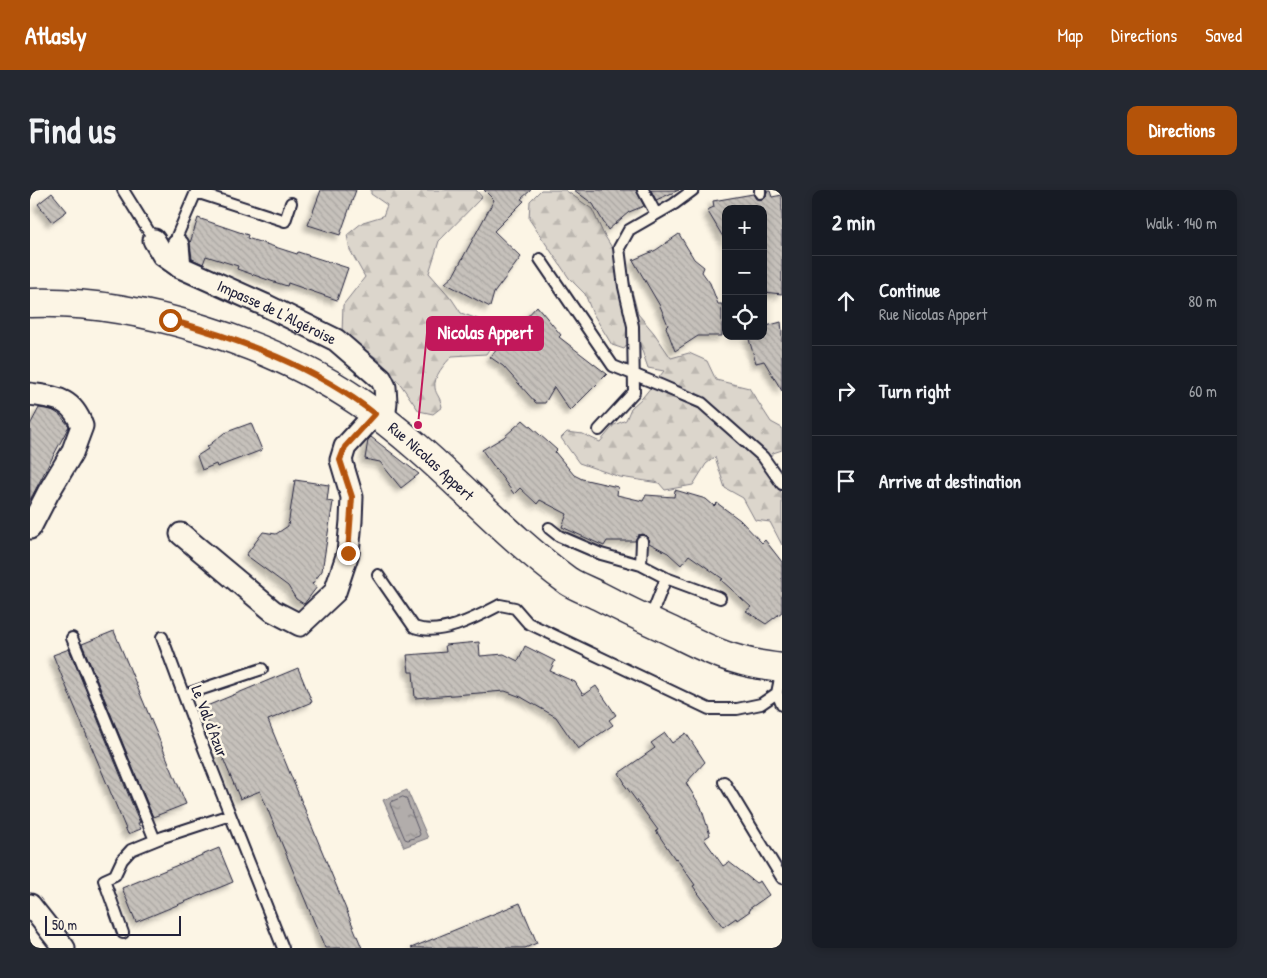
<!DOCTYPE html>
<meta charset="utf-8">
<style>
:root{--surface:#171b24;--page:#242831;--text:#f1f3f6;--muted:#9ea1a6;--line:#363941;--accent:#b45309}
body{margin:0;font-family:"Patrick Hand",sans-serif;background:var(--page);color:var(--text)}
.controls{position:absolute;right:15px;top:15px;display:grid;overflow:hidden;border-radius:10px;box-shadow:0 2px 8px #0003}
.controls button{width:45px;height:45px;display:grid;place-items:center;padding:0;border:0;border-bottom:1px solid var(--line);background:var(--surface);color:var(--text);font:25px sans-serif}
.scale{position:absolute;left:15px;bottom:12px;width:136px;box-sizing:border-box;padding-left:5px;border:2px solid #22223b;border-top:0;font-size:14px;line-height:18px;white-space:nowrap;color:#22223b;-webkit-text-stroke:4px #fcf5e5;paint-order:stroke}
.stop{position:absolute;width:15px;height:15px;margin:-11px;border:4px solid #b45309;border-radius:50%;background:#fff}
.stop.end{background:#b45309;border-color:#fff;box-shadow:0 1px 5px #0008}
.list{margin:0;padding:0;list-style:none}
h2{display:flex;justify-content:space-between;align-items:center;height:65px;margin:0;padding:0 20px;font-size:21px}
h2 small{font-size:16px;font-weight:400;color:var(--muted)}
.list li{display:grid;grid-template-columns:32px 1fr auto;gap:15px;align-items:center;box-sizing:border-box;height:90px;padding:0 20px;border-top:1px solid var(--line)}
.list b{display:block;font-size:19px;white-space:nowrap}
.list p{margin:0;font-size:16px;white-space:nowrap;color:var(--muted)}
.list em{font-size:16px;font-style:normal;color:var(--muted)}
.icon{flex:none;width:28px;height:28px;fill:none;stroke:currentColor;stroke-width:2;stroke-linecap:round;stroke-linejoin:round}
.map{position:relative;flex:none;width:752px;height:758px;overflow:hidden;border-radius:10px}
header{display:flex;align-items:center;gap:30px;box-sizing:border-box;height:70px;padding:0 25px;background:var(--accent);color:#fff}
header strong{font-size:24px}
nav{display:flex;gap:28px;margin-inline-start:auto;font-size:18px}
.intro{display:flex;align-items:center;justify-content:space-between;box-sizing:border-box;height:120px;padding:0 30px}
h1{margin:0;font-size:35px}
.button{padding:12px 22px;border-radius:10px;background:var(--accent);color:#fff;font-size:18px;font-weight:700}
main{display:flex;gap:30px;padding:0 30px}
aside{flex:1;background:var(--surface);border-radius:10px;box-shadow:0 2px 8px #0003}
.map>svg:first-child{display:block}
.forest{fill:url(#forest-firs);stroke:#7f7c84}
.water{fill:url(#water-ripples);stroke:#78757e}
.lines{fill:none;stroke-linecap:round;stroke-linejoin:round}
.shore{stroke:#5c5a68;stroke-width:1}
.building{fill:url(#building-back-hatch);stroke:#22223b;filter:url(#shadow)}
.lane-casing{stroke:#22223b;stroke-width:14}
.street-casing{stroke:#22223b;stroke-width:25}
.secondary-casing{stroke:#22223b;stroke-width:31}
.lane{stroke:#fcf5e5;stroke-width:10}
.street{stroke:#fcf5e5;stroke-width:21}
.secondary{stroke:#fcf5e5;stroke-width:28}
.route{stroke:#b45309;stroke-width:6}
.labels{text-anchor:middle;stroke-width:5;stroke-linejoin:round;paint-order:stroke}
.street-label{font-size:16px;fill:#22223b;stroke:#fcf5e5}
.leader{fill:none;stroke:#c2185b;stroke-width:2}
.callout-dot{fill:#c2185b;stroke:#fcf5e5;stroke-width:2}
.callout{fill:#c2185b;stroke:#c2185b;stroke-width:2}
.callout-label{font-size:18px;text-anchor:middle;font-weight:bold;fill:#fff}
</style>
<header>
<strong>Atlasly</strong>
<nav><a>Map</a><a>Directions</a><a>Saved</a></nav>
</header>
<div class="intro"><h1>Find us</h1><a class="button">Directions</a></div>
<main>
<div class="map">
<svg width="752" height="758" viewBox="0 0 752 758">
<defs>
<pattern id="forest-firs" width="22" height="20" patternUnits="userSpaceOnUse" patternTransform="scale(1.25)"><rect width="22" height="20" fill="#dcd6cc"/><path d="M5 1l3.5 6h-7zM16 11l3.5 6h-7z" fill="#bcb7b0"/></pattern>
<pattern id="water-ripples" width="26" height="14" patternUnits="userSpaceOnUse" patternTransform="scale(1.25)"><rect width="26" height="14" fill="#b2adab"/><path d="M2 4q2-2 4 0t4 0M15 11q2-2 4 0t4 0" fill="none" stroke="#908c8c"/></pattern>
<pattern id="building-back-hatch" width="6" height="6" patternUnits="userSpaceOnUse" patternTransform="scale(1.25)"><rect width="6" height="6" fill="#c6c1bb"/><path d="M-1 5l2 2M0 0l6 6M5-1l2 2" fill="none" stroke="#aaa6a2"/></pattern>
<filter id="shadow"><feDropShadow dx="-4.5" dy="4.5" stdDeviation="2.5" flood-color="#0004"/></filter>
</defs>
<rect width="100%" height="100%" fill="#fcf5e5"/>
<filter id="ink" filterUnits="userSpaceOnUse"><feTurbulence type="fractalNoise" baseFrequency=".02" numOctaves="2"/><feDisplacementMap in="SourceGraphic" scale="10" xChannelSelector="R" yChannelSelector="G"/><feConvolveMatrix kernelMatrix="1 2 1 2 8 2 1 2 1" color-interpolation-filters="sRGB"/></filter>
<g filter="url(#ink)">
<path class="forest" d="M341,0H446L452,7L409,51L399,83L421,108L431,123L456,132L464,152L456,164L422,166C415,174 403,186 405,198C406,205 410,206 412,217L403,224L389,221L371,195L348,169L312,143L313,115L335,87L320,60L317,45L333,32L353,26L357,15L341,4Z
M511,0H535L562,19L573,43L597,82L608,124L624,143L641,168L659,163L677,171L686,190L719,198L741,232L752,238V260L743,263L733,276L752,304V355L740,332L725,330L713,308L695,298L685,267L676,274L663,295L635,300L629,293L590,287L549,273L531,248L537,242L553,244L570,252L584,235L596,230L601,218L613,207L634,181L618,178L609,152L597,155L594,159L582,155L562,122L555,104L539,88L499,29L500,11Z"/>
<path class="water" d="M377,600L398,648L374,657L353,610Z"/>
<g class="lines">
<path class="shore" d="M373,607L376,608L390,644L389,646L378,650L375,649L360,614L361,612Z"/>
</g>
<path class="building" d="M291,0H326L310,45L278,35Z
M454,0H501L491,9L494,11L464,41L491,67L464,103L460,117L415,93L423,86L464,10Z
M544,0H606L614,16L599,22L578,40L563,14Z
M621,0H649L626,10Z
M737,1H740L742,7L752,5V104L733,102V19H696V52L677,20L684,17L683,11L723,4L726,9L730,10L736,7Z
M22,3L37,21L22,32L8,14Z
M168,28L218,45L217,48L267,64L268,62L318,78L307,110L258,93L257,96L241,91L207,79L208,76L176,66L173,74L162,69L160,53Z
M649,44L664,69L674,77L672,82L680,93L688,114H692V146H668L645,161L636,137L638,135L630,116L603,70L626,60Z
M507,116L531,145L529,147L577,184L540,221L524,197L515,213H506L473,176L460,167Z
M751,132L752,141V201L734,171L726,173L718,146H733V137Z
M9,218L22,220L30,225L39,236L0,310V235Z
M493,230L527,260L525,262L544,285L552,289L588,297L587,305L613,311L616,305L644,307L645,300L676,309L684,316L687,313L710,330L732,353L735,350L752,372V422L736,434L716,421L721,417L691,390L693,389L659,365L651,375L638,363L619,353L618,347L613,344L608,345L605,351H577L574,356L532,337L537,324L510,310L507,314L490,298L484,304L452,260L474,247Z
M221,233L232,260L187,277L186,274L172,280L167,266L178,259L177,257L194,243Z
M341,247L389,284L371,298L350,272L335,269L338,250Z
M265,290L299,295L297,311L303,312L292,381L282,394L287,397L274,414L266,409L258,396L216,365L233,342L246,344L258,336Z
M84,441L156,614L123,627L52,454Z
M449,452L450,466L474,464L488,471L495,456L525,471L520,481L545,492L553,505L566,496L586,525L579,530L583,535L548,559L526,527L491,507L475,501L385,508L383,482H379L377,465L416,462L415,455Z
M39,459L110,633H108L111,639L98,644L23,465Z
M268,478L282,512L238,530L332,758H295L230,601L210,609L172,518Z
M635,543L642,553L656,543L675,572L656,593L671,617L680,645L674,649L693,676L699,672L726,693L730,691L739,705L719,719L720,721L707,730L706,728L693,737L663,696L665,695L646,668L645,669L626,641L628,640L594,594L595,593L589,583L625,558L621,553Z
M189,658L203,692L106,732L92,698Z
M490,713L507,753L495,758H381Z"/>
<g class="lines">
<g class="lane-casing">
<path id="lane" d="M93,0L124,50
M613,0L626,24
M730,0V3
M148,55L147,46L166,2L255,31L261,13
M510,69L583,176L630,195L672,213L733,267L752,294
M569,240L604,202L603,136L594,97L589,58L599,40L644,14L663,0
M519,338L529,346L571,364L611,375L636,388L690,408
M611,375L612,351
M348,385L384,437C411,447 447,427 470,415L485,418L498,433L679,519H707L731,514L747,503L752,479
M620,429L636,388
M132,447L167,541L253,758
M42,448L125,650
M747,503L752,515
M154,505L232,479
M694,592L752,688
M93,743L74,690L85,685L92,670L101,660L133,647L200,625"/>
</g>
<g class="street-casing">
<g id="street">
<path d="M124,50L133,65L150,77"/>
<path id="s1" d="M148,55L150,77L235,115L306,150L351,189L355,197L356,212L354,231"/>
<path d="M0,204C26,208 42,208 52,236L42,263L18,303L0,338"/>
<path d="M151,344L243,421L270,435L305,402L318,363L321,331L322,307L311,270L315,257L345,224"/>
<path d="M0,715L34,758"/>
</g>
</g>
<g class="secondary-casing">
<g id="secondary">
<path id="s2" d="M0,113C105,109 243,153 329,212C405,263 464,337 538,391C547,397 559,401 569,406C592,418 615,429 639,440C660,450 683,463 706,469C721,474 736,476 752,478"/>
</g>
</g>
<use href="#lane" class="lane"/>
<use href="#street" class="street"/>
<use href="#secondary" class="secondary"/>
</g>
</g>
<g class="lines" filter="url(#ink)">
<path class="route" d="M140,130C212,150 285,177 345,224L315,257L310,270L322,307L318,363"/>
</g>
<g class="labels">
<g class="street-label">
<text dy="6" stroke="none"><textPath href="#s1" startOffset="129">Impasse de L'Algéroise</textPath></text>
<text dy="6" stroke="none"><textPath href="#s2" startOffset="442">Rue Nicolas Appert</textPath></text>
<text transform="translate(180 531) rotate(69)" y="6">Le Val d'Azur</text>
</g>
</g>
<path class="leader" d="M388 235L397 143"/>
<circle class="callout-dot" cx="388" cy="235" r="5"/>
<rect class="callout" x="397" y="127" width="116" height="33" rx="5"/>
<g class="callout-label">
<text x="455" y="149">Nicolas Appert</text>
</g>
</svg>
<div class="controls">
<button>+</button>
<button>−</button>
<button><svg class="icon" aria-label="locate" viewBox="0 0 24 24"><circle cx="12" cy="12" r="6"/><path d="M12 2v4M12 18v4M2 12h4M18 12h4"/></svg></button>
</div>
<div class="scale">50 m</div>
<div class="stop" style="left:140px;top:130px"></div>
<div class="stop end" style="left:318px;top:363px"></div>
</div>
<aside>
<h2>2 min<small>Walk · 140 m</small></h2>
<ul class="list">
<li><svg class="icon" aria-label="ahead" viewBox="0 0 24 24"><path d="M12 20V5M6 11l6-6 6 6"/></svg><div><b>Continue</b><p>Rue Nicolas Appert</p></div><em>80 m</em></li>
<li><svg class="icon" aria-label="right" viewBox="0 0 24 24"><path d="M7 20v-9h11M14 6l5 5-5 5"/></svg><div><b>Turn right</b></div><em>60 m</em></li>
<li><svg class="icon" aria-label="arrive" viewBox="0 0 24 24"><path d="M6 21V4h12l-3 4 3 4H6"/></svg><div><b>Arrive at destination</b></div></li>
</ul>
</aside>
</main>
